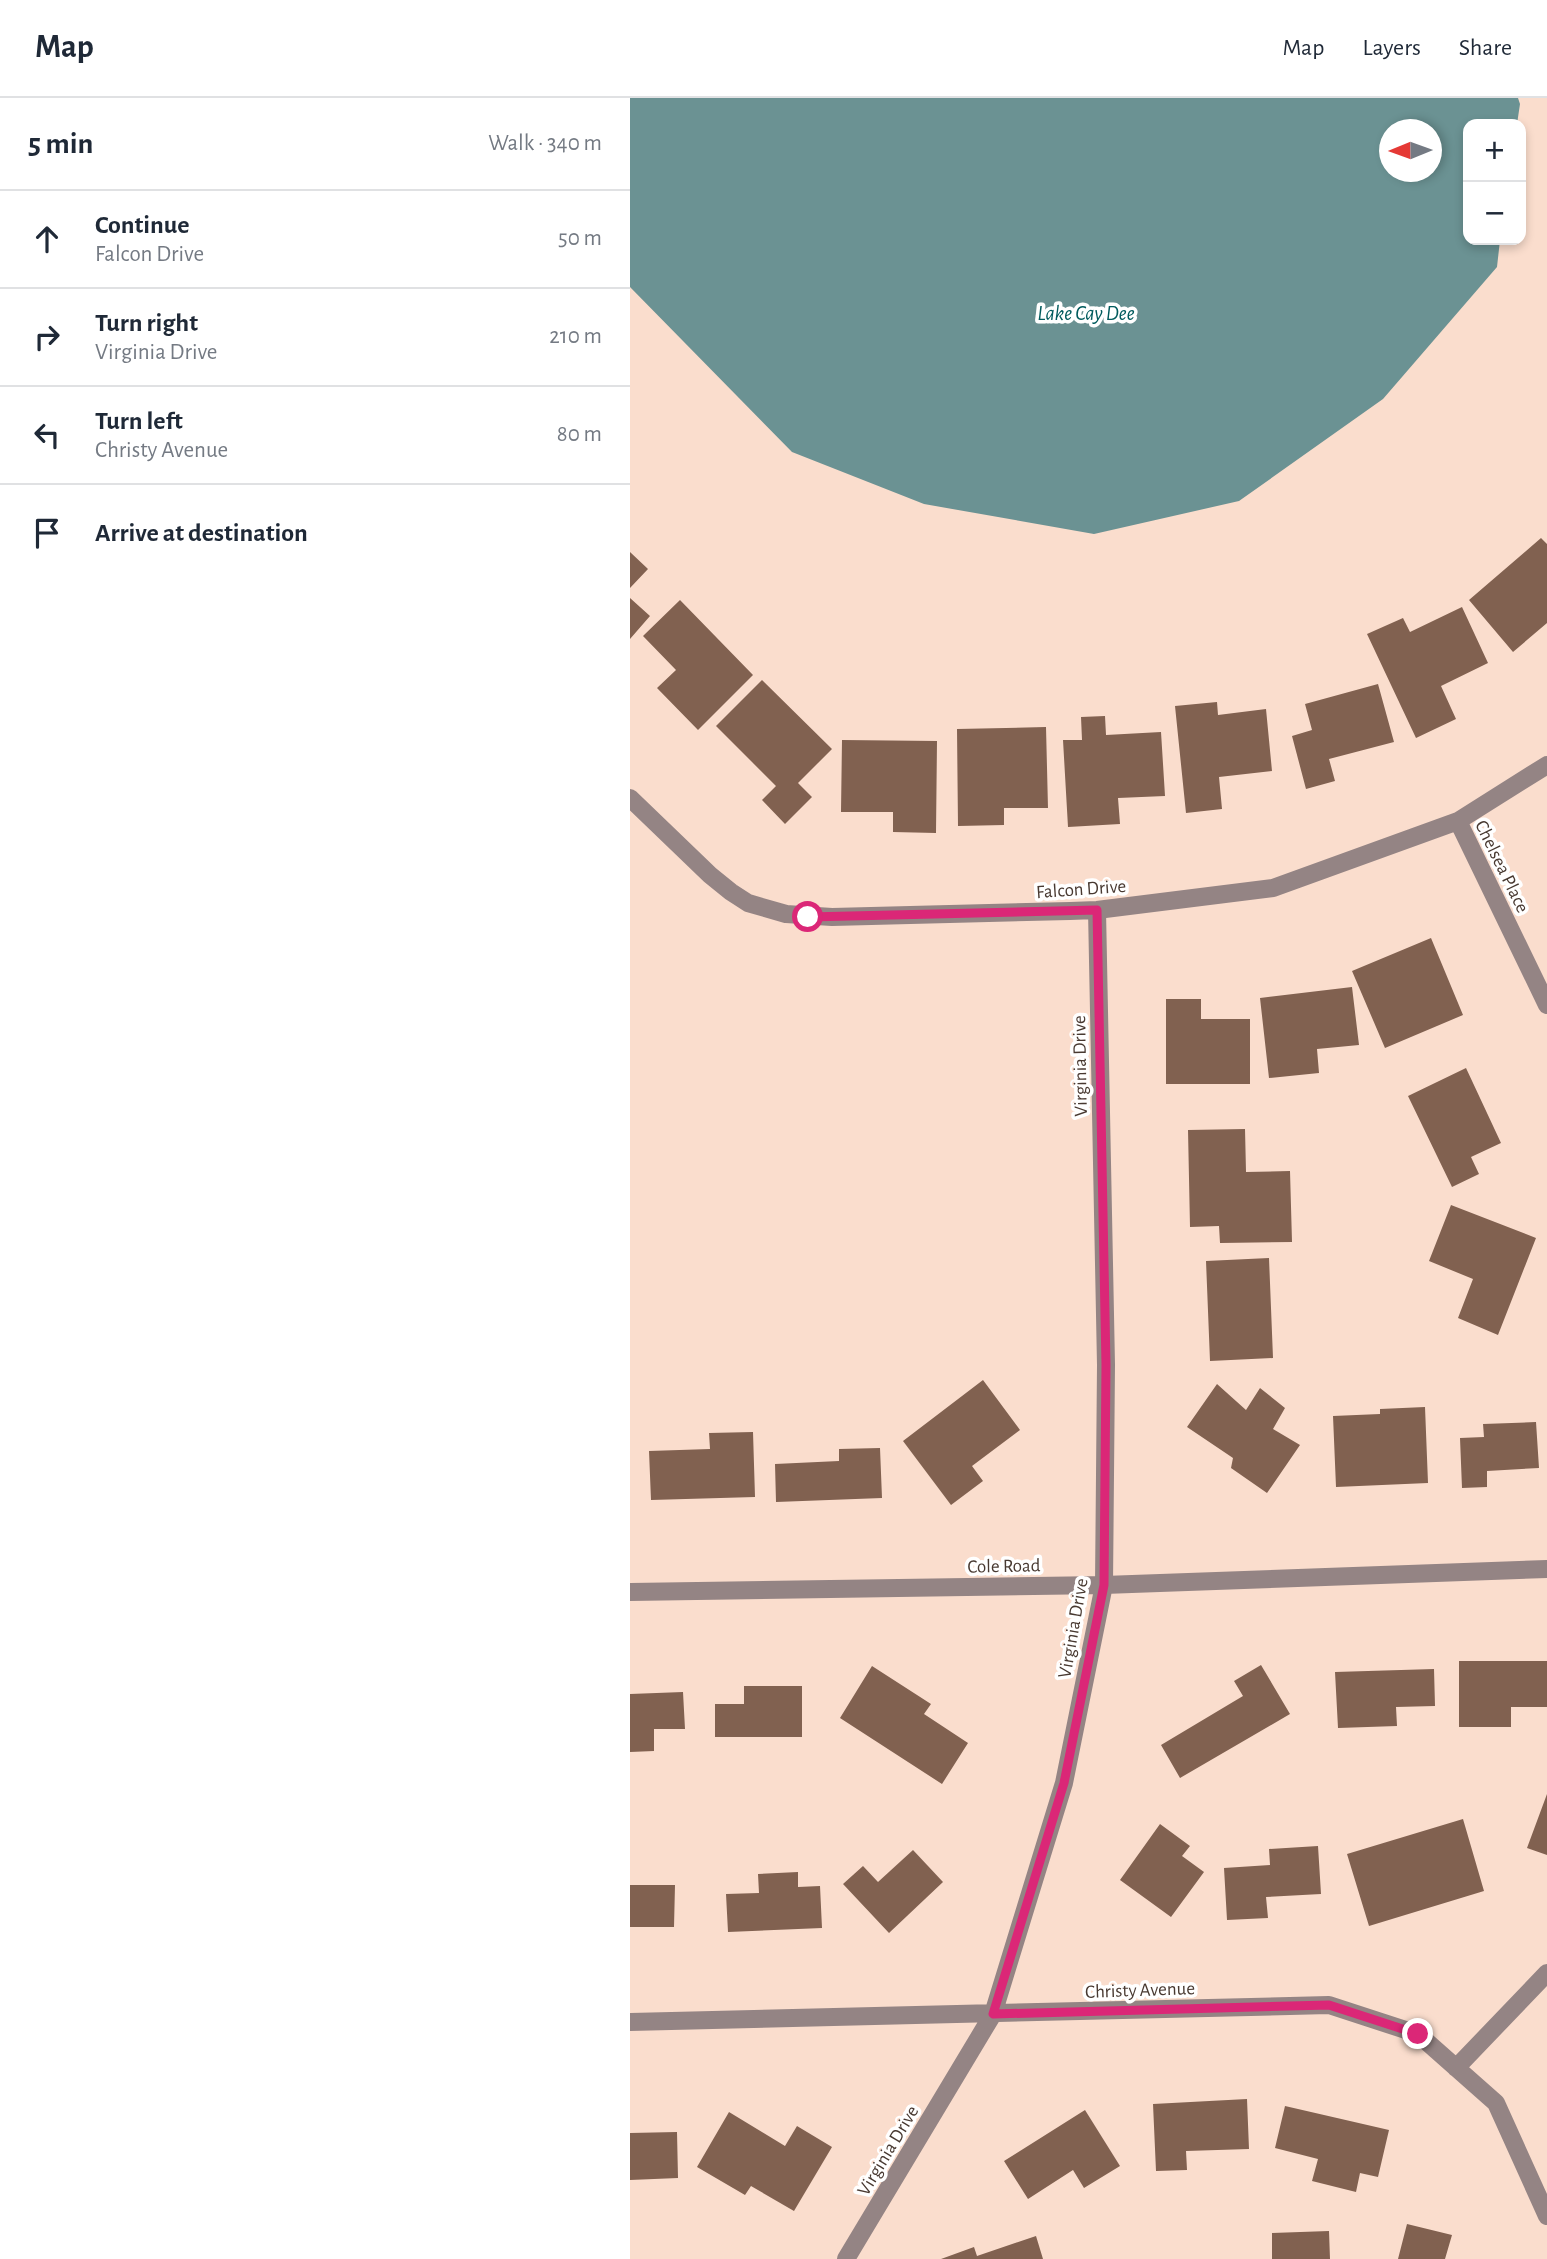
<!DOCTYPE html>
<meta charset="utf-8">
<style>
:root{--surface:#fff;--page:#f2f2f3;--text:#1f2937;--muted:#747a83;--line:#e0e1e3}
body{margin:0;font-family:"Alegreya Sans",sans-serif;background:var(--page);color:var(--text)}
.controls{position:absolute;right:21px;top:21px;display:grid;overflow:hidden;border-radius:14px;box-shadow:0 4px 10px #0003}
.controls button{width:63px;height:63px;display:grid;place-items:center;padding:0;border:0;border-bottom:2px solid var(--line);background:var(--surface);color:var(--text);font:35px sans-serif}
.compass{position:absolute;left:749px;top:21px;width:63px;height:63px;border-radius:50%;background:var(--surface);box-shadow:0 4px 10px #0003;rotate:269deg}
.stop{position:absolute;width:21px;height:21px;margin:-16px;border:5px solid #db2777;border-radius:50%;background:#fff}
.stop.end{background:#db2777;border-color:#fff;box-shadow:0 2px 7px #0008}
.list{margin:0;padding:0;list-style:none}
h2{display:flex;justify-content:space-between;align-items:center;height:91px;margin:0;padding:0 28px;font-size:30px}
h2 small{font-size:23px;font-weight:400;color:var(--muted)}
.list li{display:grid;grid-template-columns:46px 1fr auto;gap:21px;align-items:center;box-sizing:border-box;height:98px;padding:0 28px;border-top:2px solid var(--line)}
.list b{display:block;font-size:26px;white-space:nowrap}
.list p{margin:0;font-size:23px;white-space:nowrap;color:var(--muted)}
.list em{font-size:23px;font-style:normal;color:var(--muted)}
.icon{flex:none;width:38px;height:38px;fill:none;stroke:currentColor;stroke-width:2;stroke-linecap:round;stroke-linejoin:round}
.map{position:relative;flex:none;width:917px;height:2161px;overflow:hidden}
header{display:flex;align-items:center;gap:42px;box-sizing:border-box;height:98px;padding:0 35px;background:var(--surface);border-bottom:2px solid var(--line)}
header strong{font-size:33px}
nav{display:flex;gap:38px;margin-inline-start:auto;font-size:24px}
main{display:flex}
aside{flex:1;background:var(--surface)}
.map>svg:first-child{display:block}
.water{fill:#6b9293;fill-rule:evenodd}
.building{fill:#816150}
.lines{fill:none;stroke-linecap:round;stroke-linejoin:round}
.minor{stroke:#948484;stroke-width:18}
.route{stroke:#db2777;stroke-width:9}
.labels{text-anchor:middle;stroke-width:7;stroke-linejoin:round;paint-order:stroke}
.street-label{font-size:19px;fill:#483931;stroke:#fff}
.water-label{font-size:21px;font-style:italic;fill:#005b5d;stroke:#fff}
</style>
<header>
<strong>Map</strong>
<nav><a>Map</a><a>Layers</a><a>Share</a></nav>
</header>
<main>
<aside>
<h2>5 min<small>Walk · 340 m</small></h2>
<ul class="list">
<li><svg class="icon" aria-label="ahead" viewBox="0 0 24 24"><path d="M12 20V5M6 11l6-6 6 6"/></svg><div><b>Continue</b><p>Falcon Drive</p></div><em>50 m</em></li>
<li><svg class="icon" aria-label="right" viewBox="0 0 24 24"><path d="M7 20v-9h11M14 6l5 5-5 5"/></svg><div><b>Turn right</b><p>Virginia Drive</p></div><em>210 m</em></li>
<li><svg class="icon" aria-label="left" viewBox="0 0 24 24"><path d="M17 20v-9H6M10 6l-5 5 5 5"/></svg><div><b>Turn left</b><p>Christy Avenue</p></div><em>80 m</em></li>
<li><svg class="icon" aria-label="arrive" viewBox="0 0 24 24"><path d="M6 21V4h12l-3 4 3 4H6"/></svg><div><b>Arrive at destination</b></div></li>
</ul>
</aside>
<div class="map">
<svg width="917" height="2161" viewBox="0 0 917 2161">
<rect width="100%" height="100%" fill="#faddcd"/>
<path class="water" d="M0,0H888L890,6L887,26H838V142H870L867,169L753,301L609,403L464,436L294,406L162,354L0,189ZM760,32H802V74H760Z"/>
<path class="building" d="M911,440L917,446V525L883,554L839,502Z
M0,454L18,471L0,490Z
M0,500L20,518L0,541Z
M50,502L123,577L68,632L27,590L46,572L13,538Z
M832,509L858,565L811,588L826,621L786,640L737,536L773,520L780,534Z
M132,582L202,651L168,685L182,699L155,726L132,702L146,688L86,628Z
M748,586L764,644L699,661L705,683L676,691L662,638L682,632L675,606Z
M587,604L588,617L636,611L642,673L589,679L592,711L556,715L545,608Z
M475,618L476,637L531,634L535,698L488,700L490,726L438,729L433,642H452L451,619Z
M416,629L418,710H374V727L328,728L327,631Z
M212,642L307,643L306,735L263,734V714H211Z
M801,840L833,917L755,950L722,873Z
M722,889L729,947L687,951L689,975L639,980L630,900Z
M536,901H571V921H620V986H536Z
M836,970L871,1045L841,1059L849,1076L822,1089L778,998Z
M615,1031L616,1074L660,1073L662,1144L590,1145L589,1128L560,1129L558,1032Z
M821,1107L906,1140L868,1237L828,1220L843,1181L799,1163Z
M639,1160L643,1260L580,1263L576,1163Z
M353,1282L390,1332L342,1368L353,1383L321,1407L273,1343Z
M587,1286L616,1312L630,1290L655,1310L643,1331L670,1347L637,1395L601,1370L603,1360L557,1329Z
M795,1309L798,1385L706,1389L703,1318L750,1316V1311Z
M906,1324L909,1370L857,1373V1389L832,1390L830,1340L854,1339L853,1326Z
M123,1334L125,1399L21,1402L19,1353L80,1351L79,1335Z
M250,1350L252,1400L146,1404L145,1366L209,1363V1351Z
M829,1563H917V1609H881V1629H829Z
M631,1567L660,1616L550,1680L531,1647L613,1598L604,1583Z
M242,1568L301,1606L294,1616L338,1645L312,1686L210,1620Z
M804,1571L805,1608L766,1609L767,1628L708,1630L705,1574Z
M114,1588H172V1639H85V1606H114Z
M53,1594L55,1631H24V1653L0,1654V1596Z
M917,1696V1757L897,1750Z
M833,1721L854,1793L739,1828L717,1756Z
M530,1726L560,1748L552,1758L574,1774L541,1819L490,1782Z
M688,1748L691,1796L636,1799L638,1820L597,1822L594,1770L640,1767L639,1751Z
M283,1752L313,1784L259,1835L213,1786L233,1768L248,1784Z
M168,1774V1789L190,1788L192,1830L98,1834L96,1796L129,1795L128,1776Z
M0,1787H45L44,1829H0Z
M617,2001L619,2051L556,2053L557,2072L526,2073L523,2006Z
M655,2008L759,2032L748,2079L730,2075L726,2094L682,2083L688,2061L645,2050Z
M455,2012L490,2068L454,2090L443,2072L398,2101L374,2063Z
M99,2014L155,2048L167,2028L202,2049L164,2113L121,2088L115,2097L67,2069Z
M47,2034L48,2080L0,2082V2035Z
M777,2126L822,2137L815,2161H768Z
M699,2133L700,2161H642V2135Z
M406,2138L413,2161H311L344,2149L347,2158Z"/>
<g class="lines">
<path class="minor" d="M0,700L80,777L101,794L118,805L156,816L202,819L440,813L467,812L643,790L828,723L917,667
M828,723L917,907
M0,1494L474,1487L917,1471
M0,1924L699,1907L788,1936L866,2005L917,2118
M826,1970L917,1875
M216,2161L363,1916L434,1685L474,1487L476,1267L467,812"/>
</g>
<g class="lines">
<path class="route" d="M178,819L467,812L476,1267L474,1487L434,1685L363,1916L699,1907L788,1936"/>
</g>
<g class="labels">
<g class="street-label">
<text transform="translate(873 768) rotate(64)" y="7">Chelsea Place</text>
<text transform="translate(451 790) rotate(-4)" y="7">Falcon Drive</text>
<text transform="translate(449 968) rotate(-91)" y="7">Virginia Drive</text>
<text transform="translate(374 1467) rotate(-1)" y="7">Cole Road</text>
<text transform="translate(442 1530) rotate(-80)" y="7">Virginia Drive</text>
<text transform="translate(510 1891) rotate(-2)" y="7">Christy Avenue</text>
<text transform="translate(257 2052) rotate(-59)" y="7">Virginia Drive</text>
</g>
<g class="water-label">
<text x="456" y="222">Lake Cay Dee</text>
</g>
</g>
</svg>
<div class="controls">
<button>+</button>
<button>−</button>
</div>
<svg class="compass" viewBox="-18 -18 36 36"><path d="M0-13l5 13h-10z" fill="#e53935"/><path d="M0 13l5-13h-10z" fill="#747a83"/></svg>
<div class="stop" style="left:178px;top:819px"></div>
<div class="stop end" style="left:788px;top:1936px"></div>
</div>
</main>
